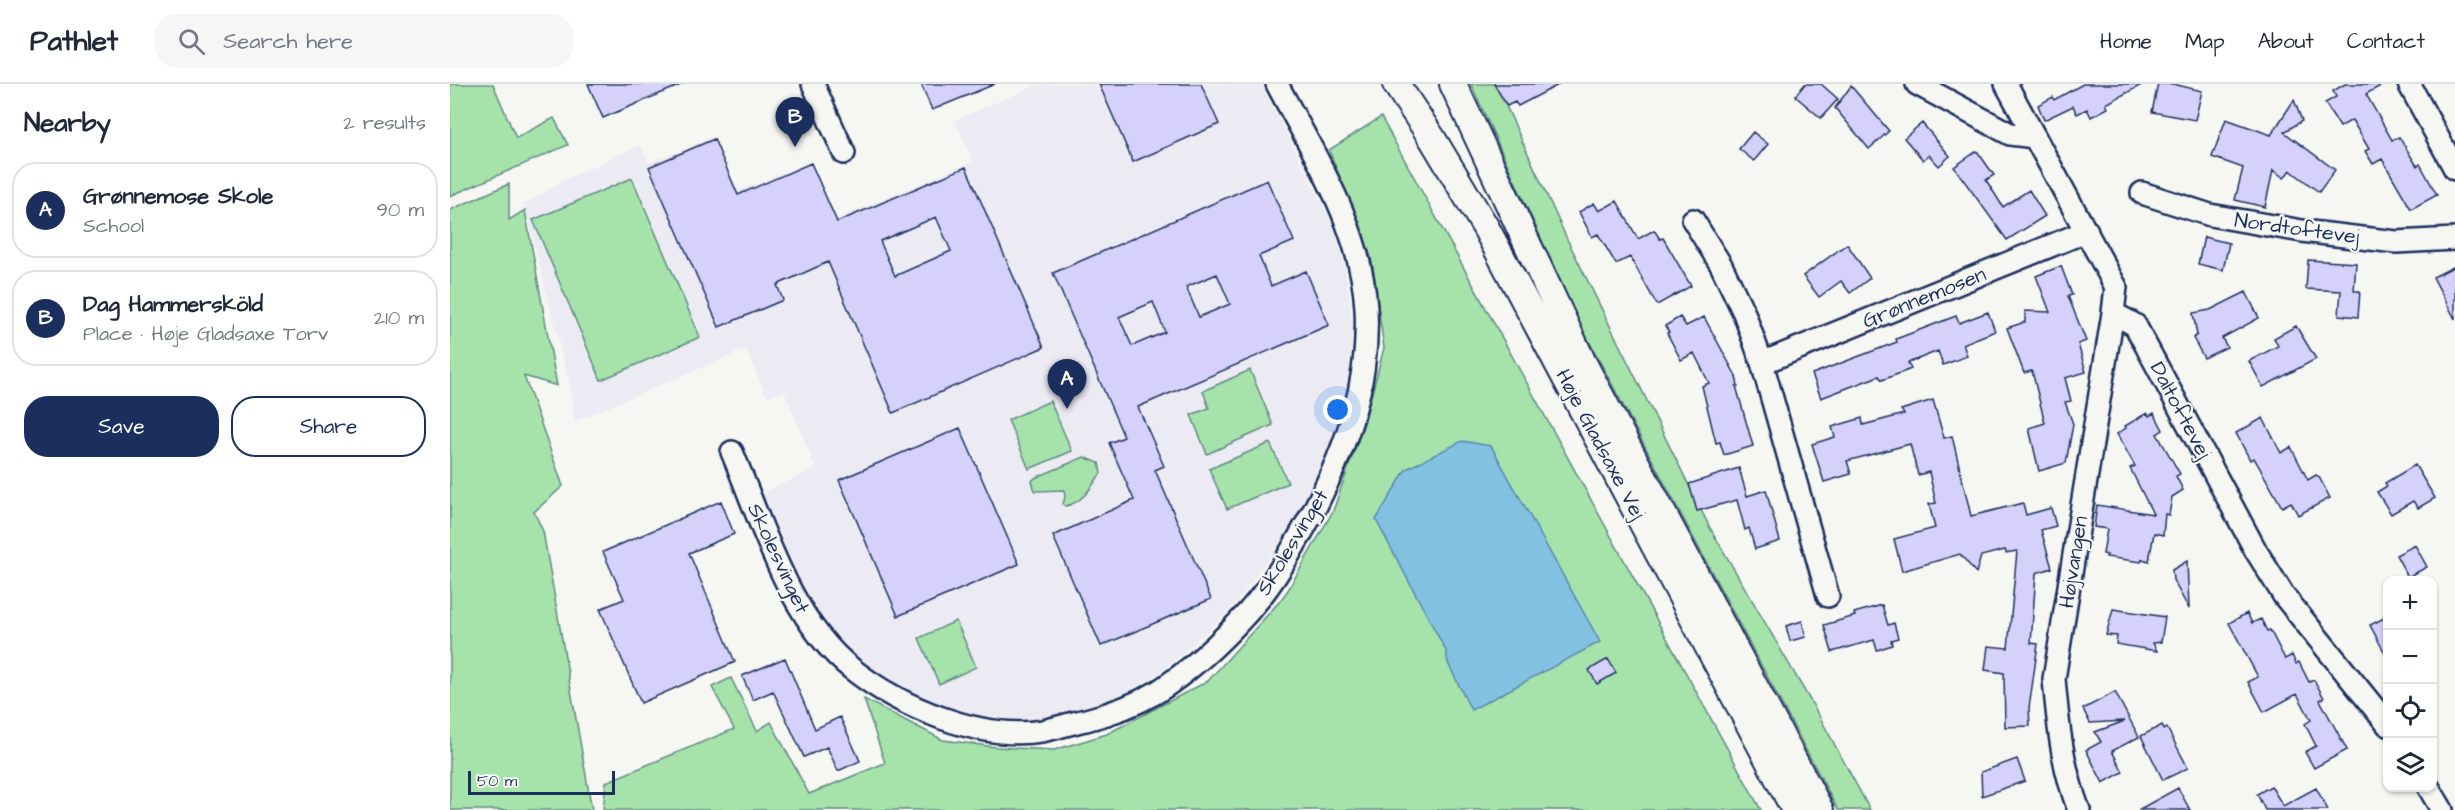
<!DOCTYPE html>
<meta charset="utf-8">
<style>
:root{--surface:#fff;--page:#f6f6f7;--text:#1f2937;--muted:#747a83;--line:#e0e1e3;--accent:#1b2f5e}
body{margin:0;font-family:"Architects Daughter",sans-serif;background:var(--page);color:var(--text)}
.controls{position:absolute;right:18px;bottom:18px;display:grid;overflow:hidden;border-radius:12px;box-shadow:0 2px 4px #0004}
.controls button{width:54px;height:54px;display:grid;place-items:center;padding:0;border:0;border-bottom:2px solid var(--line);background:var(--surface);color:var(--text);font:30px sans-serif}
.scale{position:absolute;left:18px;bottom:15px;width:147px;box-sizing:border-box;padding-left:6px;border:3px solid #1b2f5e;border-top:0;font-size:16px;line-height:21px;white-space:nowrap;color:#1b2f5e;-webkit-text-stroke:4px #f6f6f2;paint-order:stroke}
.you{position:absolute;left:888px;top:326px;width:21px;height:21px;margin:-15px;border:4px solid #fff;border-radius:50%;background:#1a73e8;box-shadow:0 0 0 9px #1a73e833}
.badge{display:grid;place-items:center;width:39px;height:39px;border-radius:50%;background:var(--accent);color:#fff;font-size:20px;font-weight:700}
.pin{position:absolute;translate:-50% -50px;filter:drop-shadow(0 2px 3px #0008)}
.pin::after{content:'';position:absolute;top:32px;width:21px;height:18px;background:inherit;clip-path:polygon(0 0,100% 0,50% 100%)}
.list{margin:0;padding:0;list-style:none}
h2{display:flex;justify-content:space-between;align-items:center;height:78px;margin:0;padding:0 24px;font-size:26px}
h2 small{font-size:20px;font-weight:400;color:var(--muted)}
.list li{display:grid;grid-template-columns:39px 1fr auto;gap:18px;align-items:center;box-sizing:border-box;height:96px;margin:0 12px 12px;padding:0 12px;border:2px solid var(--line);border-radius:24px}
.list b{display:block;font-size:22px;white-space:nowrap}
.list p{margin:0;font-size:20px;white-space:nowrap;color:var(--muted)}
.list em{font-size:20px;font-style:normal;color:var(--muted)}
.actions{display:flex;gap:12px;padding:18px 24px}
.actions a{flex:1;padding:14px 0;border:2px solid var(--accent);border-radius:24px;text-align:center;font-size:21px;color:var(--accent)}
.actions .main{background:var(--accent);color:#fff}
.icon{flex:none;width:33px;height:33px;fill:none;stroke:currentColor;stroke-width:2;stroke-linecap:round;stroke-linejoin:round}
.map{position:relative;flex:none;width:2005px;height:726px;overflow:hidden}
header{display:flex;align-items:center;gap:36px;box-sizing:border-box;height:84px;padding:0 30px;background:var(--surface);border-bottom:2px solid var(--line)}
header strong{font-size:28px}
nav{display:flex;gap:33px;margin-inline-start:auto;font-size:21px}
.search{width:420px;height:54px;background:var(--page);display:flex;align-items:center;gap:15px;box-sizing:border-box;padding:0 21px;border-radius:24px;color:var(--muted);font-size:22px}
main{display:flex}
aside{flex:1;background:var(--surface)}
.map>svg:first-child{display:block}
.built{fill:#ecebf4}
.green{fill:#a5e3aa;stroke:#608984;stroke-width:1.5}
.water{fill:#82c1e2;stroke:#5987ad;stroke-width:1.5}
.building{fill:#d5d1fa;stroke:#1b2f5e;stroke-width:1.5;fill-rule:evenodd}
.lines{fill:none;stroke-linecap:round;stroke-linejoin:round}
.minor-casing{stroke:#1b2f5e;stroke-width:26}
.tertiary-casing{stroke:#1b2f5e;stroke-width:30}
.minor{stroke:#f6f6f2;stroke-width:21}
.tertiary{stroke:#f6f6f2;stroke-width:26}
.labels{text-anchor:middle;stroke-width:4.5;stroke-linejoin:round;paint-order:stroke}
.street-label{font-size:21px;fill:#1b2f5e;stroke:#f6f6f2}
</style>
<header>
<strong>Pathlet</strong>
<div class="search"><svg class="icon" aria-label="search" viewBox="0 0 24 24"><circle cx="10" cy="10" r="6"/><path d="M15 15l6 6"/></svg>Search here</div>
<nav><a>Home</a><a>Map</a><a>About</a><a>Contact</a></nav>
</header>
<main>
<aside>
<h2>Nearby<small>2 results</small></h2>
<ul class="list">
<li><span class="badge">A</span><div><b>Grønnemose Skole</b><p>School</p></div><em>90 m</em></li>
<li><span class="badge">B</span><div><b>Dag Hammersköld</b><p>Place · Høje Gladsaxe Torv</p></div><em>210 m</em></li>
</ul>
<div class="actions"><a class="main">Save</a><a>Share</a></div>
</aside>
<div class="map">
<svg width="2005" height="726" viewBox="0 0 2005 726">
<rect width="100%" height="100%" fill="#f6f6f2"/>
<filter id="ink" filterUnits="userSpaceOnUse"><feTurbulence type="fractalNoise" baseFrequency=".0167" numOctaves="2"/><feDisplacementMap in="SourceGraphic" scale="12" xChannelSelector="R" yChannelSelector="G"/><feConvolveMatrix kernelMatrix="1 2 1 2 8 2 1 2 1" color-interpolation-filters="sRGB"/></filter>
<g filter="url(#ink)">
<path class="built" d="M589,0H811L878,130L889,157L897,195L903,241L899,295L886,348L869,391L844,439L787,518L762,543L711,588L675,610L637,627L603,635L577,637L525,631L488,622L448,605L410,579L393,563L346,491L308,410L366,385L334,307L317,313L296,265L125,337L120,302L74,120L118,94L190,61L199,79L264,53L288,107L361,77L387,135L523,77L505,36Z"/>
<path class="green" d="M0,0H43L66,54L104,34L118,61L0,112Z
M1021,0H1046L1117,155L1260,444L1367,628L1420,726H1388L1129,238Z
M931,33L1311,726H153L156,698L284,645L262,603L281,594L307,647L321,638L359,710L435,679L414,615L493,656L546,663L604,666L657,650L758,597L830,517L838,506L883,427L914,339L934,264L921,173L879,66Z
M182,94L250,253L151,296L83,136Z
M59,100V136L75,126L107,302L74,292L113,402L84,428L93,447L142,726H0V126Z
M800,286L823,341L757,370L741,331L759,324L753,307Z
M600,317L622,367L579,385L558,336Z
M820,359L838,399L777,425L759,385Z
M634,373L649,379L651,389C642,402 632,420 615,422L613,420L615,413L614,406L585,407L582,397L585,394Z
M506,537L526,583L489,600L469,554Z"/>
<path class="water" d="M1012,357L1041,362L1150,558L1021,626L998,579L996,567L926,436L956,385Z"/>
<path class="building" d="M138,0H233L153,34Z
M471,0H545L482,26Z
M649,0H751L769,40L683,78Z
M1044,0H1110L1068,22L1065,18L1057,22Z
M1355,0H1371L1388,15L1371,34L1345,12Z
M1633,0H1693L1656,20L1658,24L1641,33L1637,25L1627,30L1623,22L1594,36L1588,21L1603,13L1604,16Z
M1708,0H1723L1752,7L1745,36L1702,28Z
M1895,0H1934L1916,10L1942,56L1949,53L1967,82L1970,80L1987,111L1961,125L1932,75L1923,80L1915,67L1919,65L1902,36L1890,43L1875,19L1886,13L1883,7Z
M1401,2L1439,47L1419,65L1385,24Z
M1844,16L1852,37L1834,48L1885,86L1869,108L1840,86L1834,94L1823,86L1815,123L1785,116L1793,84L1762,73L1776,35L1821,51Z
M1472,39L1500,72L1489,82L1479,71L1473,76L1454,54Z
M1303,48L1318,60L1304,77L1289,65Z
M264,55L288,111L361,79L387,138L516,83L594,263L443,329L378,178L327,201L333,216L269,243L199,83ZM486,133L501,167L445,192L430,157Z
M1527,67L1544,91L1536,96L1553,123L1579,106L1595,132L1557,156L1504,83Z
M817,96L844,157L809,172L821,202L856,187L879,241L688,323L714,382L705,386L761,515L651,562L603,452L684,416L659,359L674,353L603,189ZM767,190L780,220L749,233L736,203ZM703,218L715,248L682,262L669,233Z
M1167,117L1188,155L1204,146L1210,155L1213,154L1241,202L1207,221L1180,173L1166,180L1148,150L1142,153L1129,128L1144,119L1149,127Z
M1754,153L1779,159L1773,186L1748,180Z
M1397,160L1420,194L1400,209L1391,197L1369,213L1353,192Z
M1858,176L1906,179L1904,207H1910L1908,233L1889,231L1891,207L1856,205Z
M1611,182L1622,211L1618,212L1636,257L1628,260L1636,288L1615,294L1621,317L1615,318L1623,340L1616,379L1589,387L1579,344L1595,339L1582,287L1574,289L1557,244L1575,238V227L1600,228L1586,192Z
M2005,182V235L1983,193Z
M1796,208L1809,234L1772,254L1777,263L1754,274L1743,254L1747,251L1743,229L1760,226Z
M1538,228L1545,247L1513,260L1517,272L1493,281L1488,267L1458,279L1461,285L1432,296L1429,292L1371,314L1362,290L1447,258L1446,255L1506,232L1509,239Z
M1230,233L1236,242L1254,233L1286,292L1288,302H1286L1303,362L1274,371L1270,358L1266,359L1252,302L1259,299L1244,269L1231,276L1217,249L1219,248L1215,242Z
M1846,242L1866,275L1813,303L1799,277L1828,262L1824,254Z
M1483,316L1494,354L1502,352L1521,432L1573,419L1576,431L1601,424L1606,442L1591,446L1602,484L1586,489L1581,559L1588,560L1579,624L1580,642L1555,643L1554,589L1535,586L1538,562L1558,564L1567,467L1556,469L1555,466L1531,472L1526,489L1510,470L1452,487L1444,455L1485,444L1479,420L1486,419L1479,388L1468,391L1460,360L1397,377L1401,390L1374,398L1362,360L1385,353L1382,343L1412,334L1413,341L1454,330L1451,326Z
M1697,329L1699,332L1704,329L1713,346L1707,350L1730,390L1726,392L1733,406L1722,413L1719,431L1715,430L1713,451L1704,449L1699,477L1692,475L1691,478L1656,473L1657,471L1653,470L1657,445L1644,443L1647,421L1703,430L1680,384L1685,382L1667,350L1676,344L1675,342Z
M1813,334L1831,369L1841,363L1858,396L1866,391L1869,393L1880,414L1848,431L1841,418L1832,423L1804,374L1800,376L1786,349Z
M510,344L569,480L448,532L389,396Z
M1965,381L1985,414L1968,424L1963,417L1941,430L1927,408L1937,402L1935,399Z
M1289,384L1297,412L1316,406L1330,457L1305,465L1299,444L1295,446L1287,416L1247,427L1239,400Z
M271,417L284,450L239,469L285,578L191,619L150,525L174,515L153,468Z
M1965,461L1977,483L1958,493L1946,471Z
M1737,477L1739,525L1723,496L1722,486Z
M1432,521L1438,541L1444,539L1448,554L1441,556L1442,561L1427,566L1424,556L1382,568L1374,541L1405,532L1404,529Z
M1663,525L1715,533L1711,558L1703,559L1707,567L1666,560L1667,552L1656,551Z
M1797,529L1802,539L1811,535L1817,547L1820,546L1835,575L1842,571L1846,580L1849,578L1859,598L1864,596L1874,614L1870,616L1897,666L1864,684L1855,668L1866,662L1855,640L1861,636L1847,610L1814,628L1798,598L1808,593L1779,539Z
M1938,532V575L1920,541Z
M1352,537L1356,553L1340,557L1336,542Z
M335,574L365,645L390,633L410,677L388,687L377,663L354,673L323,607L303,616L292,592Z
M1158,575L1166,589L1147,600L1139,586Z
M1665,608L1689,653L1662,667L1673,688L1653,699L1636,666L1651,658L1645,648L1675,637L1640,639L1633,625Z
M1712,641L1714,646L1717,644L1738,684L1713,696L1691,652Z
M1567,675L1575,697L1532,712L1531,688Z
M1821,702L1833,722L1866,704L1878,726H1815L1807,710Z
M1728,704L1740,726H1688Z"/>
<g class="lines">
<g class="minor-casing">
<path id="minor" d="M363,0L394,69
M1467,0L1560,50L1585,53
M1556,0L1666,203L1663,229L1685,241L1806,467L1834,512L1938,641
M1959,0L2005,85
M1692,109L1760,131L1852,147L1946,158L2005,155
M1243,136L1271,181L1294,229L1312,279L1378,512
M1312,279L1637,147
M282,368C312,439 340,537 402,585C450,623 530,657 592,647C607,644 621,639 636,636C660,630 685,621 707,608C741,586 771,558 798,528C825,498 845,461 864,426C897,361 920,299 916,224C911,142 864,71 827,0
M1979,704L1992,726
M1629,726C1612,683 1608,640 1604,595L1663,229"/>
</g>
<g class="tertiary-casing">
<path id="tertiary" d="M946,0L982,54L1036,144L1345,726
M1003,0L1132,277L1370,726"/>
</g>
<use href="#minor" class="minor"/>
<use href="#tertiary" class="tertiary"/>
</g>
</g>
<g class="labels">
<g class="street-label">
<text transform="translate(1847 144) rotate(8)" y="7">Nordtoftevej</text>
<text transform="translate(1474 213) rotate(-22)" y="7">Grønnemosen</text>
<text transform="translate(1731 326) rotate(62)" y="7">Daltoftevej</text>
<text transform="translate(1151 360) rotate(62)" y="7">Høje Gladsaxe Vej</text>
<text transform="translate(842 458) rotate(-59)" y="7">Skolesvinget</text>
<text transform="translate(329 474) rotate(65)" y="7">Skolesvinget</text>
<text transform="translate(1623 478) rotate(-81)" y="7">Højvangen</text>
</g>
</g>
</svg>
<div class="controls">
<button>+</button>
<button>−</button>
<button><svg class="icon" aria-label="locate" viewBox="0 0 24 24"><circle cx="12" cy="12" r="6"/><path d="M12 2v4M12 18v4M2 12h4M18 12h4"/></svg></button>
<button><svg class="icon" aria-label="layers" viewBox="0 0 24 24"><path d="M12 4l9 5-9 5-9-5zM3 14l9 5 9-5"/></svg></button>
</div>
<div class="scale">50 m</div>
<div class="you"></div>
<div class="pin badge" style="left:617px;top:325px">A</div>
<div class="pin badge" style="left:345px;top:63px">B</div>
</div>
</main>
